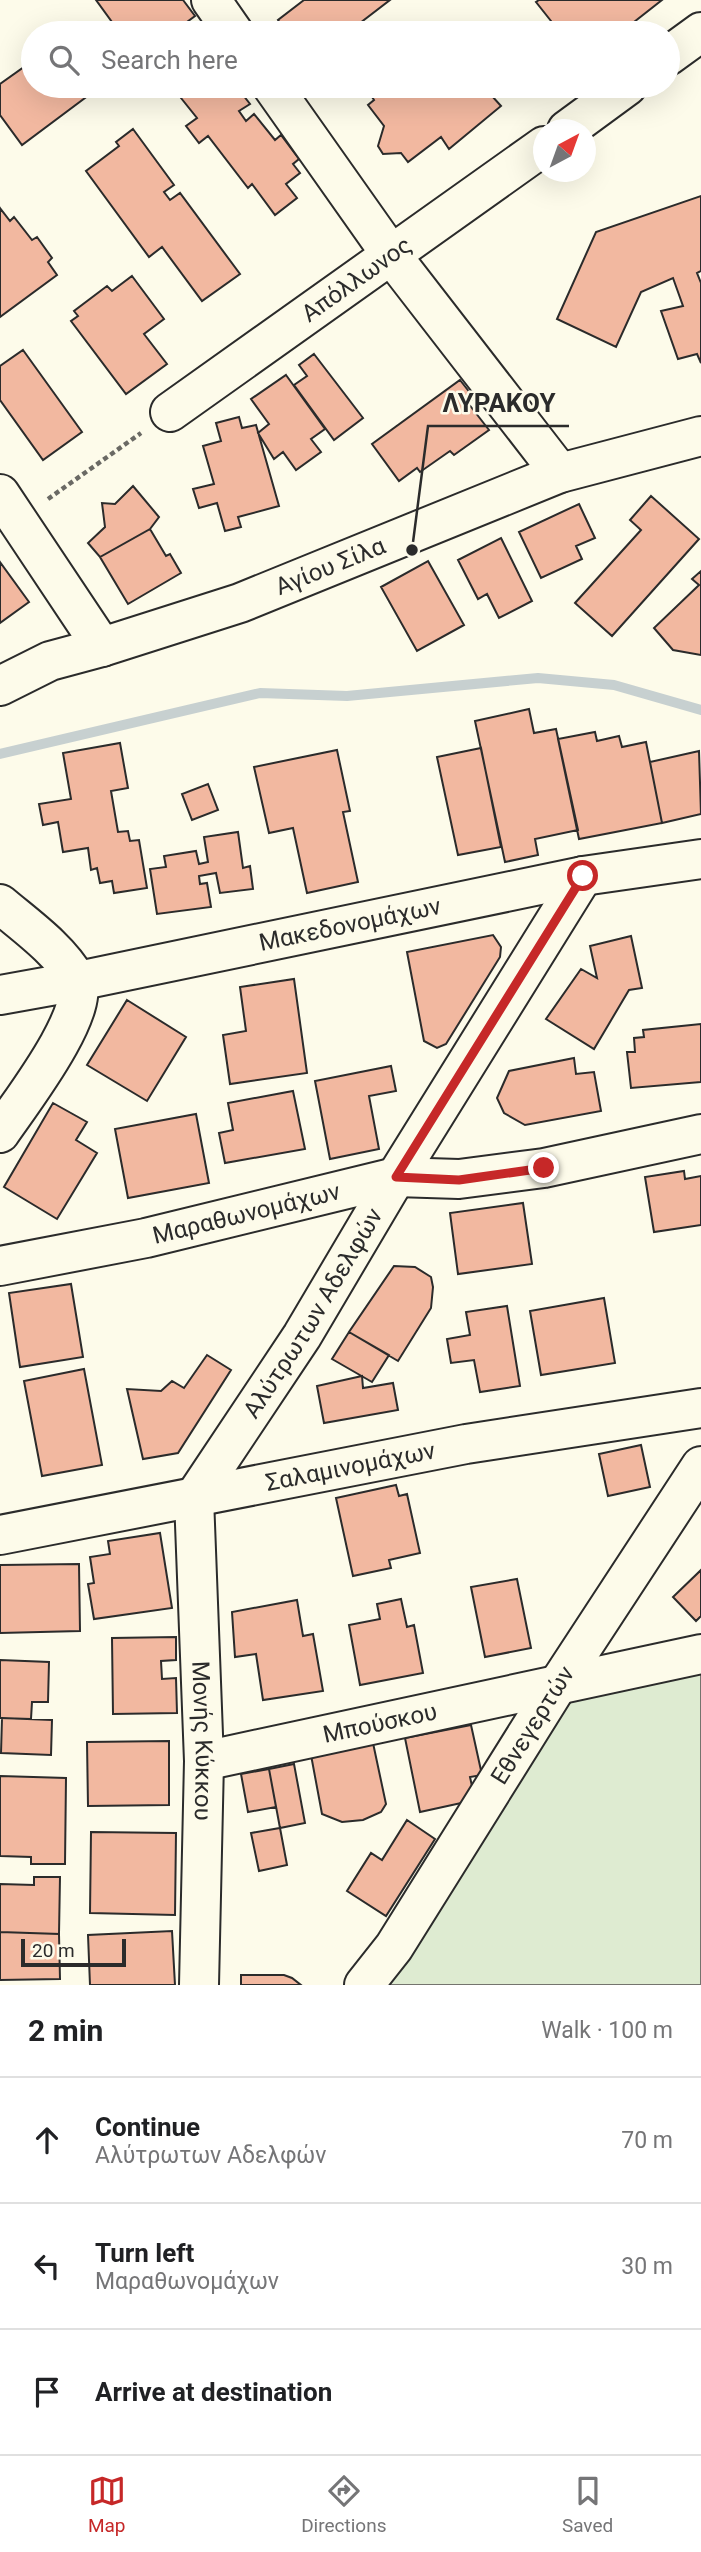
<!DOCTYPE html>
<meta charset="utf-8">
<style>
:root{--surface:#fff;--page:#f2f2f2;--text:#202124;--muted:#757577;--line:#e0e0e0;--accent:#c62828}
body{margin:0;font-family:Roboto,sans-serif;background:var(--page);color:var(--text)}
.compass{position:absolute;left:533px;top:119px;width:63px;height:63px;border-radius:50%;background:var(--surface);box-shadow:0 7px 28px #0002;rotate:41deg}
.scale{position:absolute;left:21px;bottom:18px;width:105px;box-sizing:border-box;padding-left:7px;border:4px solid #2b2b2b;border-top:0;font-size:19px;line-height:24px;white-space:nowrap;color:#2b2b2b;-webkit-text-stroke:5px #fdfbea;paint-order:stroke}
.stop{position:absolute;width:21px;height:21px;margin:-16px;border:5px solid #c62828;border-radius:50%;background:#fff}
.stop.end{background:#c62828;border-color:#fff;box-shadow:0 2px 7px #0008}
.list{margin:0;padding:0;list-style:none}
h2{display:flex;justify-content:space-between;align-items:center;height:91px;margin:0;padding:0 28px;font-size:30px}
h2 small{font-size:23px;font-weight:400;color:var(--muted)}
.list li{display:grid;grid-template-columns:46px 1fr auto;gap:21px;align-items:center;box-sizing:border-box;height:126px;padding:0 28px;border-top:2px solid var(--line)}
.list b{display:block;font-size:26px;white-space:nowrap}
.list p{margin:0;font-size:23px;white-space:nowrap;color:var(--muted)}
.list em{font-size:23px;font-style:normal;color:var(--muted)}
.icon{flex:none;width:38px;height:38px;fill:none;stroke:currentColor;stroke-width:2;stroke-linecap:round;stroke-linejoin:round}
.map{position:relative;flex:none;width:701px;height:1985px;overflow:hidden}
.search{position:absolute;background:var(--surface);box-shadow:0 7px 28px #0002;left:21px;right:21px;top:21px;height:77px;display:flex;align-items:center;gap:18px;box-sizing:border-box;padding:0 24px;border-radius:38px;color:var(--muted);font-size:26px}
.sheet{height:469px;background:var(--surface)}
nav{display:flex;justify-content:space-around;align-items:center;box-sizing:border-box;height:98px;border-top:2px solid var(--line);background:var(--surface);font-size:19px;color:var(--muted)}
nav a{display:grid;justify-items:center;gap:4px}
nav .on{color:var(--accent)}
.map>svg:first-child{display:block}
.green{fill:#deebd1;stroke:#74746e;stroke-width:2}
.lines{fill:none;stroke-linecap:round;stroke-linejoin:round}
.stream{stroke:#c7d0d0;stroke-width:10}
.building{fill:#f2b8a0;stroke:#2b2b2b;stroke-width:2}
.minor-casing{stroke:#2b2b2b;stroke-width:42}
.path{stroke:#6a6964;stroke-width:4.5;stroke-dasharray:5 3.5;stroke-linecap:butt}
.minor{stroke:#fdfbea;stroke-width:38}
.route{stroke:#c62828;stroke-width:9}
.labels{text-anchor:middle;stroke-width:5;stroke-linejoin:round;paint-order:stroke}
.street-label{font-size:24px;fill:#2b2b2b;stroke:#fdfbea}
.leader{fill:none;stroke:#2b2b2b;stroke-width:2.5}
.callout-dot{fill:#2b2b2b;stroke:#fdfbea;stroke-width:2.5}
.callout-label{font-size:26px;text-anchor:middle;font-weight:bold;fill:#2b2b2b;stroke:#fdfbea;stroke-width:5;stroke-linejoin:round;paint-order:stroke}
</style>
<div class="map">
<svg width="701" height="1985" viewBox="0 0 701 1985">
<rect width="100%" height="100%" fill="#fdfbea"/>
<path class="green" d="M701,1668V1985H386L567,1692Z"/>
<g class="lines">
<path class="stream" d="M0,754L260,693L347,696L538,678L614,685L701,710"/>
</g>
<path class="building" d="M96,0H183L195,16L172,33H120Z
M304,0H390L347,33H288L278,20Z
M539,0H662L620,33H552L546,25L551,21L536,2Z
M488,28L495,33L504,30L507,33H481Z
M24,67L28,73L33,69V86H101L22,145L0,115V84Z
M186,86H236L250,104L239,111L246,121L254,114L275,140L281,135L299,159L293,164L300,173L286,184L297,198L275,215L252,184L248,188L208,136L199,143L186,126L197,118L177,93Z
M365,86H518L516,91L498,90L491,95L501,106L449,149L441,137L408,162L401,153L383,154L378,146L384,126L368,105L374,100Z
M133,129L174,185L164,192L170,200L180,193L240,274L202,301L162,247L149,257L86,171L119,146L116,142Z
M701,196V271L697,273L701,283V363L697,354L678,359L661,311L683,306L673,278L641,292L616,347L557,319L596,232Z
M0,208L10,221L14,217L32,240L37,237L52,258L48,262L57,275L0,317Z
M132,276L164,319L144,334L167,364L126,394L71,321L78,316L74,311L107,286L112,291Z
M23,350L82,432L43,460L0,400V366Z
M314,354L363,418L334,440L294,385L307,376L299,365Z
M286,375L325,429L311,439L321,452L296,470L283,452L274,459L258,433L269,424L251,399Z
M460,380L474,398L468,403L489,430L454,455L450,451L420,472L417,468L399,481L372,444Z
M239,417L242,428L256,425L279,506L238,517L241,527L225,531L217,503L199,508L193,489L214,484L203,446L221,441L216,423Z
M133,486L159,517L150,529L100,557L88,543L105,527L102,503L115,504Z
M651,496L699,539L612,636L575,603L641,530L630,520Z
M579,504L595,538L576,546L582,559L541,578L519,532Z
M150,529L166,556L170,554L181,573L128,604L100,557Z
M501,538L532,601L499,618L487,594L478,599L458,560Z
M428,561L464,625L417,651L381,587Z
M0,562L29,602L0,623Z
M701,571V655L673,650L654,628L699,585L692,579Z
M529,709L534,733L556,729L578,830L535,839L538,855L505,862L475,721Z
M595,732L597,741L619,736L622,747L646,742L662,823L579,839L558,739Z
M120,743L128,788L111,791L118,832L128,831L130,841L139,840L147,888L114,893L112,881L100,883L97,868L91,870L88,848L63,852L58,822L43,825L39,804L71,799L63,753Z
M481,748L501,847L458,855L437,757Z
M337,750L350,811L343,812L358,882L307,893L293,828L269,833L254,767Z
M699,751L701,814L662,823L650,762Z
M208,784L218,810L192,820L182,794Z
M238,832L243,868L250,866L253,889L220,893L216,873L199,876L200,884L207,883L211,907L157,914L150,869L166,867L164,856L196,851L199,864L208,862L204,837Z
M493,935L501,947L500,957L446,1044L437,1048L424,1041L407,952Z
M631,936L642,988L629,990L594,1049L546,1019L581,969L597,978L590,946Z
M294,979L307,1073L230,1084L223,1035L246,1031L240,987Z
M127,1000L186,1037L147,1101L87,1065Z
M701,1024V1082L631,1088L627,1052H635L634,1038L644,1037L643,1030Z
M574,1058L576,1074L594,1072L601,1111L525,1125L504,1113L497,1098L509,1071Z
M391,1066L396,1091L369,1096L379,1149L330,1159L315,1081Z
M293,1091L305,1149L225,1163L219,1133L233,1130L228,1103Z
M53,1103L87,1122L76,1140L97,1153L57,1219L4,1187Z
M196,1114L209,1183L128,1198L115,1129Z
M684,1171L685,1179L701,1176V1225L654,1232L645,1177Z
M523,1203L532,1264L458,1274L450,1213Z
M394,1266L415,1267L431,1277L433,1287L431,1308L398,1361L349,1332Z
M71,1284L83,1357L20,1367L9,1293Z
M604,1298L615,1363L541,1375L530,1311Z
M507,1306L520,1386L480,1392L474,1360L451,1363L447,1339L470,1335L466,1312Z
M349,1332L389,1355L372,1382L332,1359Z
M207,1355L231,1370L178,1453L143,1459L127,1389L161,1391L172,1381L184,1388Z
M84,1369L102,1465L42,1476L24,1381Z
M362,1376L363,1388L393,1383L398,1410L324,1423L317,1386Z
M641,1445L650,1487L608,1496L599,1454Z
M396,1485L399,1496L407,1494L420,1553L389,1560L391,1568L353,1576L336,1498Z
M160,1533L172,1608L94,1619L88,1584L94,1583L90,1557L110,1554L108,1541Z
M79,1564L80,1631L0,1633V1565Z
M701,1570V1616L696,1621L673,1597Z
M517,1579L531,1648L485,1657L471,1587Z
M401,1599L407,1627L414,1625L423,1673L360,1685L349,1625L380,1619L377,1604Z
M297,1600L303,1636L313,1634L323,1691L263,1700L256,1654L235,1657L232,1612Z
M176,1637V1660L161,1661L162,1679L176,1678L177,1713L113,1714L112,1638Z
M0,1660L49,1662L48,1702H32L31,1719L0,1718Z
M2,1718L52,1720L51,1755L1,1753Z
M471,1725L482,1775L470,1777L475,1800L420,1812L405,1738Z
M169,1741V1805L88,1806L87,1742Z
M373,1743L386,1804L381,1812L363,1820L342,1822L322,1814L311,1755Z
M294,1764L305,1823L280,1828L269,1769Z
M269,1769L276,1807L248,1812L241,1774Z
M0,1776L66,1778L65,1864H31V1857L0,1856Z
M407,1820L435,1839L386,1916L347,1891L371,1853L382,1860Z
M280,1828L287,1865L259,1871L251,1833Z
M91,1832L176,1833L175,1915L90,1913Z
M34,1877H60L59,1934L0,1932V1884L34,1885Z
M172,1931L175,1985H90L88,1935Z
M0,1932L59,1934L60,1979L0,1980Z
M241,1975H284L292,1978L301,1985H241Z"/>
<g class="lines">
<g class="minor-casing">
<g id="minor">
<path d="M211,0L234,33"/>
<path d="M668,56L701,32"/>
<path d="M272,86L392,256L560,473"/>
<path d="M567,130L627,86"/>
<path id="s1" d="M170,412L544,146"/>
<path d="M0,494L102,647"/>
<path id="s2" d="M0,686L50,661L102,647L240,603L560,473L701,436"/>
<path d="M0,904C26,926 59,949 76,979C93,1010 19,1105 0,1133"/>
<path id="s3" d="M0,995L78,981L583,876L701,859"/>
<path id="s4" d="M0,1266L146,1238L396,1177L459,1179L544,1168L701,1134"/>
<path id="s5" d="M194,1498L302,1336L396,1177L583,876"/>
<path id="s6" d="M194,1498L204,1761L199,1985"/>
<path id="s7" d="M0,1535L466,1444L701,1408"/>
<path id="s8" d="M204,1761L701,1654"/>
<path id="s9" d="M364,1985L394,1947L557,1686L701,1466"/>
</g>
</g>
<path class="path" d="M48,499L141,433"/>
<use href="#minor" class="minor"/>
</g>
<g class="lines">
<path class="route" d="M544,1168L459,1180L396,1177L583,876"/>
</g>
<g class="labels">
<g class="street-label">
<text dy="8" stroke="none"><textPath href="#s1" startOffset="229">Απόλλωνος</textPath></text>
<text dy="8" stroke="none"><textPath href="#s2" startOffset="352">Αγίου Σίλα</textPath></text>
<text dy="8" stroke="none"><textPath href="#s3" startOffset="357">Μακεδονομάχων</textPath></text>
<text dy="8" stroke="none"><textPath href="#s4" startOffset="252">Μαραθωνομάχων</textPath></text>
<text dy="8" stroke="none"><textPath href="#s5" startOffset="220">Αλύτρωτων Αδελφών</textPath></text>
<text dy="8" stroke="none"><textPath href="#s7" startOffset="357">Σαλαμινομάχων</textPath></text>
<text dy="8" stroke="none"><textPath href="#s8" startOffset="180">Μπούσκου</textPath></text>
<text dy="8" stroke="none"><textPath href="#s9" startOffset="310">Εθνεγερτών</textPath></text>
<text dy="8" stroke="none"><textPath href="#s6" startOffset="243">Μονής Κύκκου</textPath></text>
</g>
</g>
<path class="leader" d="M412 550L428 426H569"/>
<circle class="callout-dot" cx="412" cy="550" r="7"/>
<g class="callout-label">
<text x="499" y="412">ΛΥΡΑΚΟΥ</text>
</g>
</svg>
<svg class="compass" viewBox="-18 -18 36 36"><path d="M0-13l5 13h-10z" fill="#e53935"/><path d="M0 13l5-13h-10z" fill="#757577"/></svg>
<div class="scale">20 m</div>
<div class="stop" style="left:583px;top:876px"></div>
<div class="stop end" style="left:544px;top:1168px"></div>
<div class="search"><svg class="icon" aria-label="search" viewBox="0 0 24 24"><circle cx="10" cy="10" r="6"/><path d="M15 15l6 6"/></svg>Search here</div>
</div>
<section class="sheet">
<h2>2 min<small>Walk · 100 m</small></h2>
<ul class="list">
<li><svg class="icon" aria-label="ahead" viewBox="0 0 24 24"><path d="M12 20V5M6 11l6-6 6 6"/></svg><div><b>Continue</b><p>Αλύτρωτων Αδελφών</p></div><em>70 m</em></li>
<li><svg class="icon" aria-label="left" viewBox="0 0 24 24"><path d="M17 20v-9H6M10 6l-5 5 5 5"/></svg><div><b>Turn left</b><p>Μαραθωνομάχων</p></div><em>30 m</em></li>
<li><svg class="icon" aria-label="arrive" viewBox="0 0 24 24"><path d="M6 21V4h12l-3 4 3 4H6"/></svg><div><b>Arrive at destination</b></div></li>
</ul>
</section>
<nav>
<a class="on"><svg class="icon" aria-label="map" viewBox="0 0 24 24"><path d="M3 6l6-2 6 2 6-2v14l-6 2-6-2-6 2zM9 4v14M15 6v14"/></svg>Map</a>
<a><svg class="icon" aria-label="directions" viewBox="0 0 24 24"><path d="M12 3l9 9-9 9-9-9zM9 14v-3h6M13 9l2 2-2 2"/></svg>Directions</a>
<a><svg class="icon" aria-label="saved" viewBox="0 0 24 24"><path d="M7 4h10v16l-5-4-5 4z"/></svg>Saved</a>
</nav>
